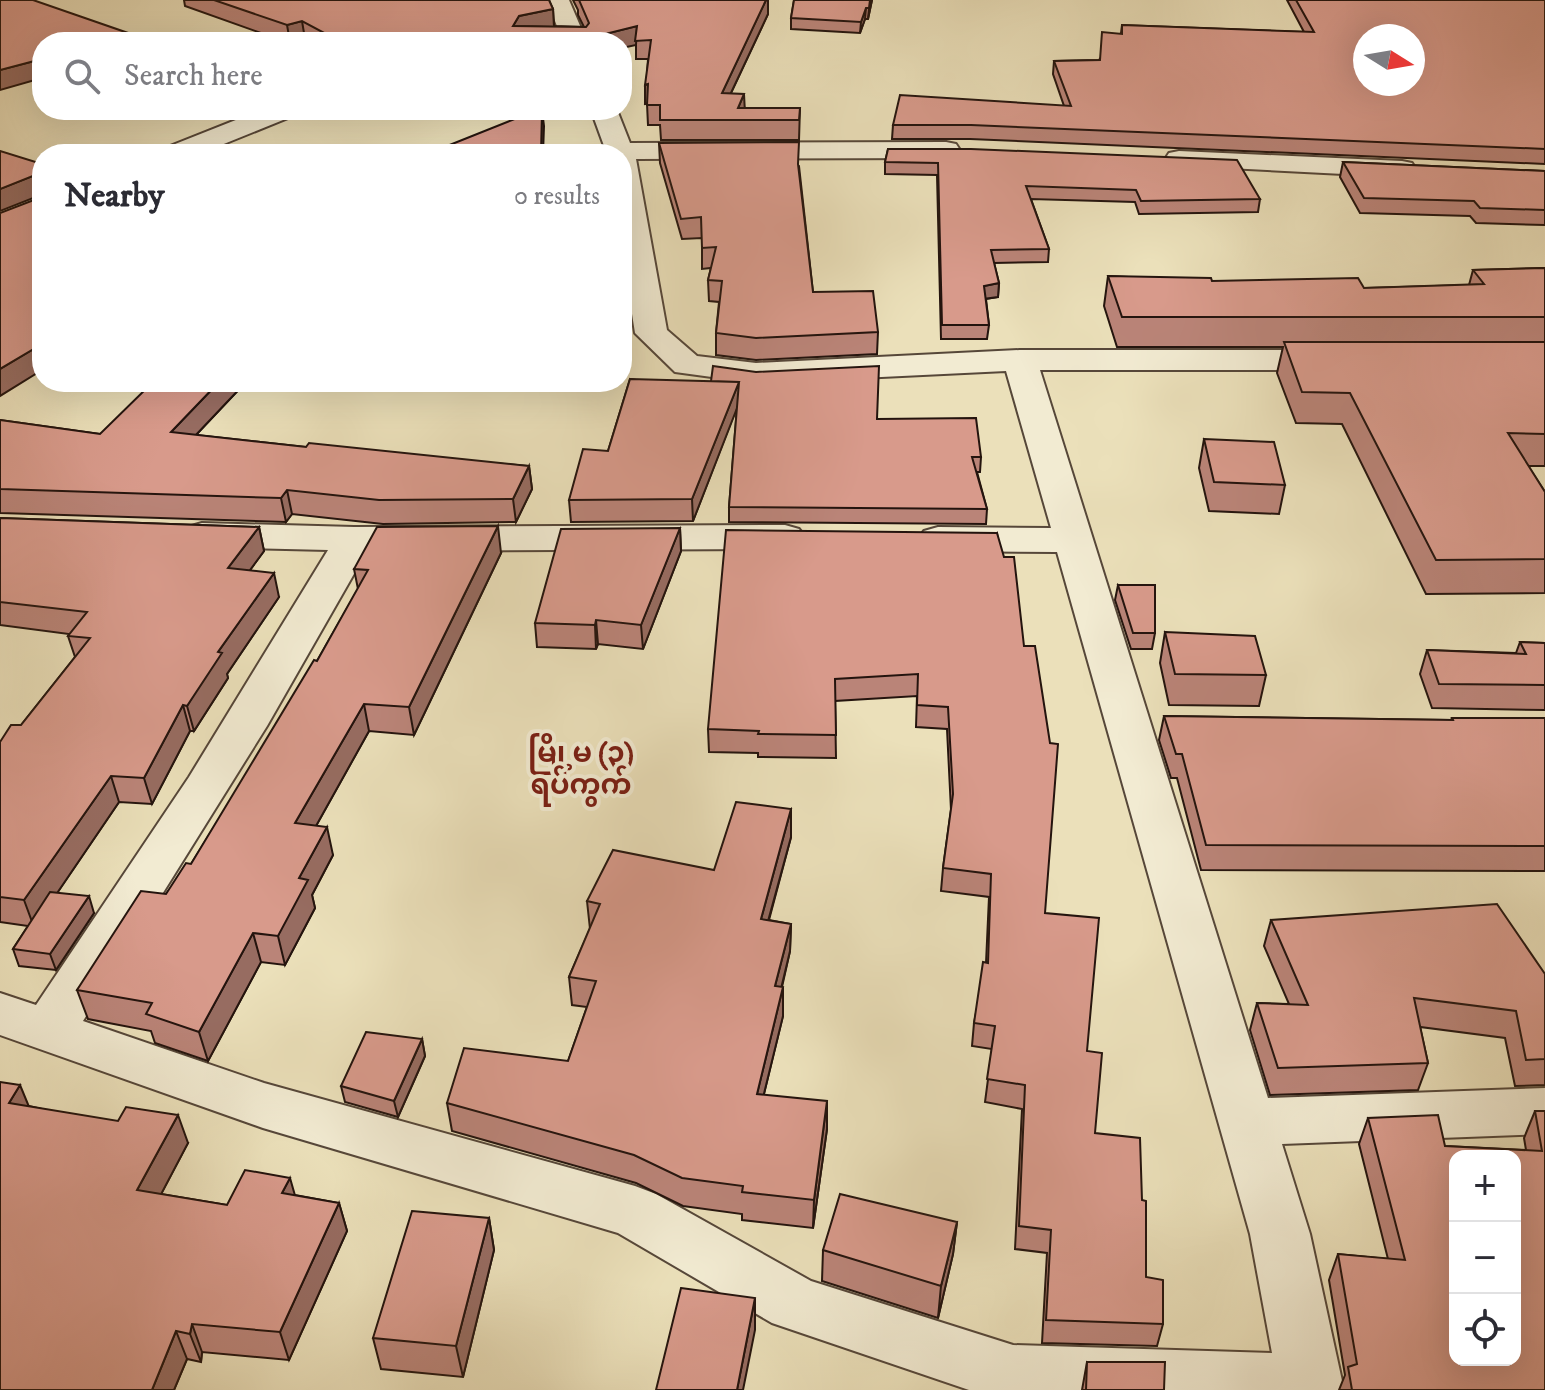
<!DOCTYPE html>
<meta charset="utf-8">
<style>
:root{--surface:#fff;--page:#f2f2f3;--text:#2b2b33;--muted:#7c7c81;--line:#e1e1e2}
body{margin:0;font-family:"IM FELL DW Pica","Noto Sans Myanmar",serif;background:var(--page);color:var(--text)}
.controls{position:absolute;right:24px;bottom:24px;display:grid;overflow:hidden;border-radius:16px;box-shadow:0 8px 32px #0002}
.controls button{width:72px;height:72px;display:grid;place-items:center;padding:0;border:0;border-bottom:2px solid var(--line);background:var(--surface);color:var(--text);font:40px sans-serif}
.compass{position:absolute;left:1353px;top:24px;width:72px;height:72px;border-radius:50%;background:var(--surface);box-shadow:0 8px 32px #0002;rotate:101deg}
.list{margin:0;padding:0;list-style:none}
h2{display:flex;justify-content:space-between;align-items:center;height:104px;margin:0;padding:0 32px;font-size:34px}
h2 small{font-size:26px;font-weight:400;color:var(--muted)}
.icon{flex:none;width:44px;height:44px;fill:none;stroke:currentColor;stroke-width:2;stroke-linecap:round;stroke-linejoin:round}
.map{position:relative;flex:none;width:1545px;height:1390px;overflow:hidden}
.search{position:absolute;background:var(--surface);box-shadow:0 8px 32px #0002;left:32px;top:32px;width:600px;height:88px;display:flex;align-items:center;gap:20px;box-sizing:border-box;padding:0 28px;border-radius:32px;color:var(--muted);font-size:30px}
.panel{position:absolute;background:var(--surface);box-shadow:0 8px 32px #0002;left:32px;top:144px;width:600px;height:248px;border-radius:32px}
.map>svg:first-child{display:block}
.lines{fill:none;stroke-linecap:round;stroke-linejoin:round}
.street-casing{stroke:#564739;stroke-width:4}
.street{fill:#f2ebd2;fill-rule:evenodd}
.wall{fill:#ba8478;stroke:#24140e;stroke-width:2}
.shaded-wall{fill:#976c61;stroke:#24140e;stroke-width:2}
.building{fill:#d89a8b;stroke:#24140e;stroke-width:2;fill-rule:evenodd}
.labels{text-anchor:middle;stroke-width:8;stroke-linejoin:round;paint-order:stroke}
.quarter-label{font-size:28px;font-weight:bold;fill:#7a1f14;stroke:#f2ebd2}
</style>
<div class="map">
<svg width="1545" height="1390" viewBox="0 0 1545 1390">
<rect width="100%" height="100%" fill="#ebe0ba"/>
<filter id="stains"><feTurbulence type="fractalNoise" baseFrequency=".0025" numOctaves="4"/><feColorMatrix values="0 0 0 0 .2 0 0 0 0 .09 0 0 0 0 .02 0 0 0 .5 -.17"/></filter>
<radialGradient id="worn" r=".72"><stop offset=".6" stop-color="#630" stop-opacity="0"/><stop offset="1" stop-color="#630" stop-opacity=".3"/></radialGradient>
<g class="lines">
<g class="street-casing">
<path id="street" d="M547,0H569L587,42H563Z
M261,110H297L293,116L199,154H161L165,148Z
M591,110H617L630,143L946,142L956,144L960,150L956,156L946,158L636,159L667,330L697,356L756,363L1020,350H1339L1351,353L1356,360L1351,367L1339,370H1040L1268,1098L1545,1088V1134L1282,1144L1310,1234L1344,1390H969L772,1323L618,1233L263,1128L0,1035V993L36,1005L189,777L328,550L202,547L188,543L182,535L188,527L202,523L354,527L785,525L799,529L805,537L799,545L785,549L367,551L267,726L83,1021L264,1083L635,1186L656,1194L811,1281L1013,1345L1272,1353L1250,1234L1057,552L938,551L924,547L918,539L924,531L938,527L1051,528L1006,371L756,383L675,372L635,333L622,250V154H607Z
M1179,151L1402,161L1412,163L1416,169L1412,175L1402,177L1169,165L1165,159L1169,153Z"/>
</g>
<use href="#street" class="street"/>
</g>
<path class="wall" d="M184,0H549L553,9L554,26L584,27L578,15V10L573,0H768V14L731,93L745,108H800L799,140H661L660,125H648L647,104H645L648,59H636V45L622,42H311L305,39L295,42H286L185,6Z
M794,0H872L868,19H865L860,33L791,29V18Z
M1287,0H1545V164L970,139H892L893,125L1064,106L1053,74L1054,61L1099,60L1121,33L1122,25L1304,32Z
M659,143L799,166L813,292L878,332L877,354L756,360L716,355V333L719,302L709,301L708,280L711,268L702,269V238L682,239L660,163Z
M888,149L1260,199L1258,212L1139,214L1135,202L1031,199L1049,249L1048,262L994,263L999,283L998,297L986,299L989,325L987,339H941L937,175L885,174V162Z
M1343,162L1545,171V225L1476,223L1470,216L1360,213L1340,177Z
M1545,268V466H1528L1545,492V593L1426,594L1342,424L1296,423L1277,373L1283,347H1117L1104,306L1108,276L1364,288L1469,285L1473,270Z
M630,379L877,419L981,457L980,472H977L987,509L986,524L729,522V507L737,407L693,521L571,522L569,500L608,451Z
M246,382L196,435L306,447L529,466L532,489L516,522L383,524L292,514L286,522L0,513V420L100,434Z
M1204,439L1285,485L1279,514L1209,511L1199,468Z
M0,518L259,527L264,551L250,570L279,597L227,674L228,678L194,731H190L152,804L119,802L57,893L94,913L56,970L19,966L13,949L28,926L0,922V742L21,725L75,657L68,636L69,634L0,625Z
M680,528L681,551L643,649L598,644L596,649L537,647L535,623Z
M997,533L1045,913L1087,1051L1095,1133L1142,1200L1146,1277L1163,1324L1157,1346L1042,1343L1047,1253L1015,1249L1022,1109L985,1102L992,1049L972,1046L974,1023L986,963L989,897L941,891L943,868L951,810L947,729L916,727L917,696L835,701L836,758L758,757V753L709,752L708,729Z
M501,553L414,735L369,731L316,826L333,855L312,895L315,908L285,965L261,962L208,1061L155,1043L151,1031L88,1019L77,990L166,894L191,864L317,661L358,589L354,569Z
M1118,585L1155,633L1152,649H1131L1115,600Z
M1165,632L1266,675L1259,706L1169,705L1160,663Z
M1520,642L1545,643V710L1432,708L1420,674L1427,650L1516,653Z
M1164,716L1451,720L1452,718H1545V871L1201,870L1177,778H1171L1159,740Z
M791,809V837L769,920L791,924L790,951L782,987L783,1016L764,1094L827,1129L813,1228L742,1220V1214L683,1206L636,1183L452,1131L447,1103L568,1061L587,1007L572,1005L569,977L590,929L587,901L714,870Z
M1271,920L1545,974V1085L1515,1086L1505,1038L1420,1027L1428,1063L1418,1090L1270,1095L1250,1030L1257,1003L1289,1004L1264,946Z
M422,1039L425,1056L398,1117L345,1102L341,1086Z
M29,1106L188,1143L161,1194L227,1205L295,1195L339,1203L347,1231L289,1360L202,1352L201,1362L187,1359L174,1390H0Z
M1535,1111H1545V1390H1339L1345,1375L1329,1280L1338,1254L1388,1259L1359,1144L1368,1118L1445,1146L1526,1150L1524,1138Z
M489,1218L494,1250L463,1377L381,1369L373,1338Z
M957,1222L953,1254L938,1318L822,1281L823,1250Z
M1087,1362L1164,1390H1082Z"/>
<path class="shaded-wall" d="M766,0H768V14L722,112V93Z
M870,0H872L868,19L869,8Z
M866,8L865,19L860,33L861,22Z
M553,9L554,27L513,26L519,16Z
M302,21L305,39L295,42H290L287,25Z
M637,26L636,45L622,48V42H573Z
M131,34L133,42H102Z
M42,59V78L0,90V70Z
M648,84L649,103L645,104V85Z
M744,94L745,113L738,108Z
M542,110L544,126L543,154H541Z
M35,175L41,195L0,211V189Z
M999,283L998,297L983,299L984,286Z
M42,344V370L0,396V369Z
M219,382H246L176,456L171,432Z
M739,382V403L693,521L692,499Z
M529,466L532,489L516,522L513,499Z
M287,490L292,514L286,522L281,498Z
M498,526L501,553L414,735L409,707Z
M259,527L264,551L234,592L228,568Z
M680,528L681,551L643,649L641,625Z
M274,573L279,597L227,674L228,678L194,731L187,706L218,652Z
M596,620L598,644L596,649L595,625Z
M364,704L369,731L302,851L295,823Z
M183,705L190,731L152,804L144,778Z
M111,776L119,802L34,927L24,900Z
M791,809V837L761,947V919Z
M327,827L333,855L312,895L315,908L285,965L278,936L299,878Z
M89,896L94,913L56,970L50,954Z
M791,924L790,951L775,1014V986Z
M253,933L261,962L208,1061L199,1032Z
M783,987V1016L757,1122V1094Z
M422,1039L425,1056L398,1117L394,1101Z
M20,1085L32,1114L9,1103Z
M827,1101V1129L813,1228L814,1200Z
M178,1115L188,1143L148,1219L137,1190Z
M290,1178L298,1206L282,1193Z
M339,1203L347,1231L289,1360L280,1332Z
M489,1218L494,1250L463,1377L456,1346Z
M957,1222L953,1254L938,1318L941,1286Z
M755,1298V1330L743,1390H737Z
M192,1324L202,1352L201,1362L190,1334Z
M176,1331L187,1359L174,1390H152Z"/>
<path class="building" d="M0,0H33L131,34L102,42H42V59L0,70Z
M214,0H549L553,9L519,16L513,26L586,27L589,23L579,0H766L722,93L744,94L738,108H800L799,120H660V105H647L648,84L645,85L651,40L635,41L637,26L573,42H341L302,21L287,25Z
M794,0H870L869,8H866L861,22L791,18Z
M1296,0H1545V149L971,125H893L900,95L1071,106L1054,61L1100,60L1102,32L1122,34V25L1314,32ZM1365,36H1413V84H1365Z
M537,110H542L541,154H446L447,146Z
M799,142L798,164L813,292L873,291L878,332L756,338L716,333L722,281L708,280L716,247L702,248L701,217L681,219L659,143Z
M888,149H971L1237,160L1260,199L1141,201L1136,190L1026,186L1049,249L991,250L999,283L984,286L989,325H942L938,163L885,162Z
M0,151L42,164V344L0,369V213L39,198L40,178L35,175L0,189Z
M1343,162L1545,171V210L1480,208L1474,201L1364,198Z
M1545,268V317H1122L1108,276L1211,278L1212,281L1358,278L1364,288L1484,284L1473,270Z
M1284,342H1545V434L1508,433L1545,492V559L1436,560L1350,393L1302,392Z
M713,366L756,372L879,366L877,419L976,418L981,457H972L987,509L729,507L739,382L711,381Z
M630,379L739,382L692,499L569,500L583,449L608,451Z
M153,382H219L171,432L306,447L309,443L529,466L513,499L379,500L287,490L281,498L0,489V420L100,434Z
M1204,439L1274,442L1285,485L1214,482Z
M0,518L259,527L228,568L274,573L218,652L222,653L187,706L183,705L144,778L111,776L24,900L0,897V742L11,725H21L90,638L68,636L87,612L0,602Z
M498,526L409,707L364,704L295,823L327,827L299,878L308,880L278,936L253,933L199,1032L146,1014L152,1003L77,990L141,891L166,894L186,863L191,864L314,660L317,661L368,570L354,569L377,527Z
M680,528L641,625L596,620L595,625L535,623L561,529Z
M726,530L997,533L1004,557H1014L1024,646H1035L1050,743L1058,744L1045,913L1099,918L1087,1051L1102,1053L1095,1133L1140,1138L1142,1200L1146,1201V1277L1163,1280V1324L1046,1320L1051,1230L1019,1226L1025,1085L987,1079L995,1026L974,1023L983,962L988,963L991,874L943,868L953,794L948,707L917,705L918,674L835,679L836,735L758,734L759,731L708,729Z
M1118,585H1155V633H1133Z
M1165,632L1255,636L1266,675L1175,674Z
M1520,642L1545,643V685L1439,684L1427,650L1526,654Z
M1164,716L1453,720L1452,718H1545V846L1206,845L1182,754H1176Z
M736,802L791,809L761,919L791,924L775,986L783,987L757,1094L827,1101L814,1200L742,1192L743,1186L682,1178L634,1155L447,1103L464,1048L568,1061L596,981L569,977L600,904L587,901L613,850L714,870Z
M50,892L89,896L50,954L13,949Z
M1497,904L1545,974V1059L1526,1060L1516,1011L1414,998L1428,1063L1278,1068L1257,1003L1308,1005L1271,920Z
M366,1032L422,1039L394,1101L341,1086Z
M0,1082L20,1085L9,1103L118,1121L126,1107L178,1115L137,1190L227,1205L245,1170L290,1178L282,1193L339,1203L280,1332L192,1324L190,1334L176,1331L152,1390H0Z
M1535,1111H1545V1390H1352L1348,1367L1357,1364L1338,1254L1405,1260L1368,1118L1438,1115L1445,1146L1542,1151ZM1455,1156H1515V1360H1455Z
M840,1194L957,1222L941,1286L823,1250Z
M412,1211L489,1218L456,1346L373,1338Z
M681,1288L755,1298L737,1390H656Z
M1087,1362H1165L1164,1390H1086Z"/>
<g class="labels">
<g class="quarter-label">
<text x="581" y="762">မြို့မ (၃)<tspan x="581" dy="32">ရပ်ကွက်</tspan></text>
</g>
</g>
<rect width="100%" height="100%" filter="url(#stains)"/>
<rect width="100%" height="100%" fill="url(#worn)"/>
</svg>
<div class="controls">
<button>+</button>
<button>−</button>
<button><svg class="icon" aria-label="locate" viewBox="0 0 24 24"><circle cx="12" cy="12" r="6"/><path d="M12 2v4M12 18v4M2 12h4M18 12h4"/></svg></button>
</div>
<svg class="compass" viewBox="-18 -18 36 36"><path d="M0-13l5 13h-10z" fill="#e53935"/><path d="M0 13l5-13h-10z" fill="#7c7c81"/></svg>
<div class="search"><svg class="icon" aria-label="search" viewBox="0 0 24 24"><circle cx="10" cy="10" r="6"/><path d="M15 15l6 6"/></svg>Search here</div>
<section class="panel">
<h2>Nearby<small>0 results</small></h2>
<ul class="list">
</ul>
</section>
</div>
